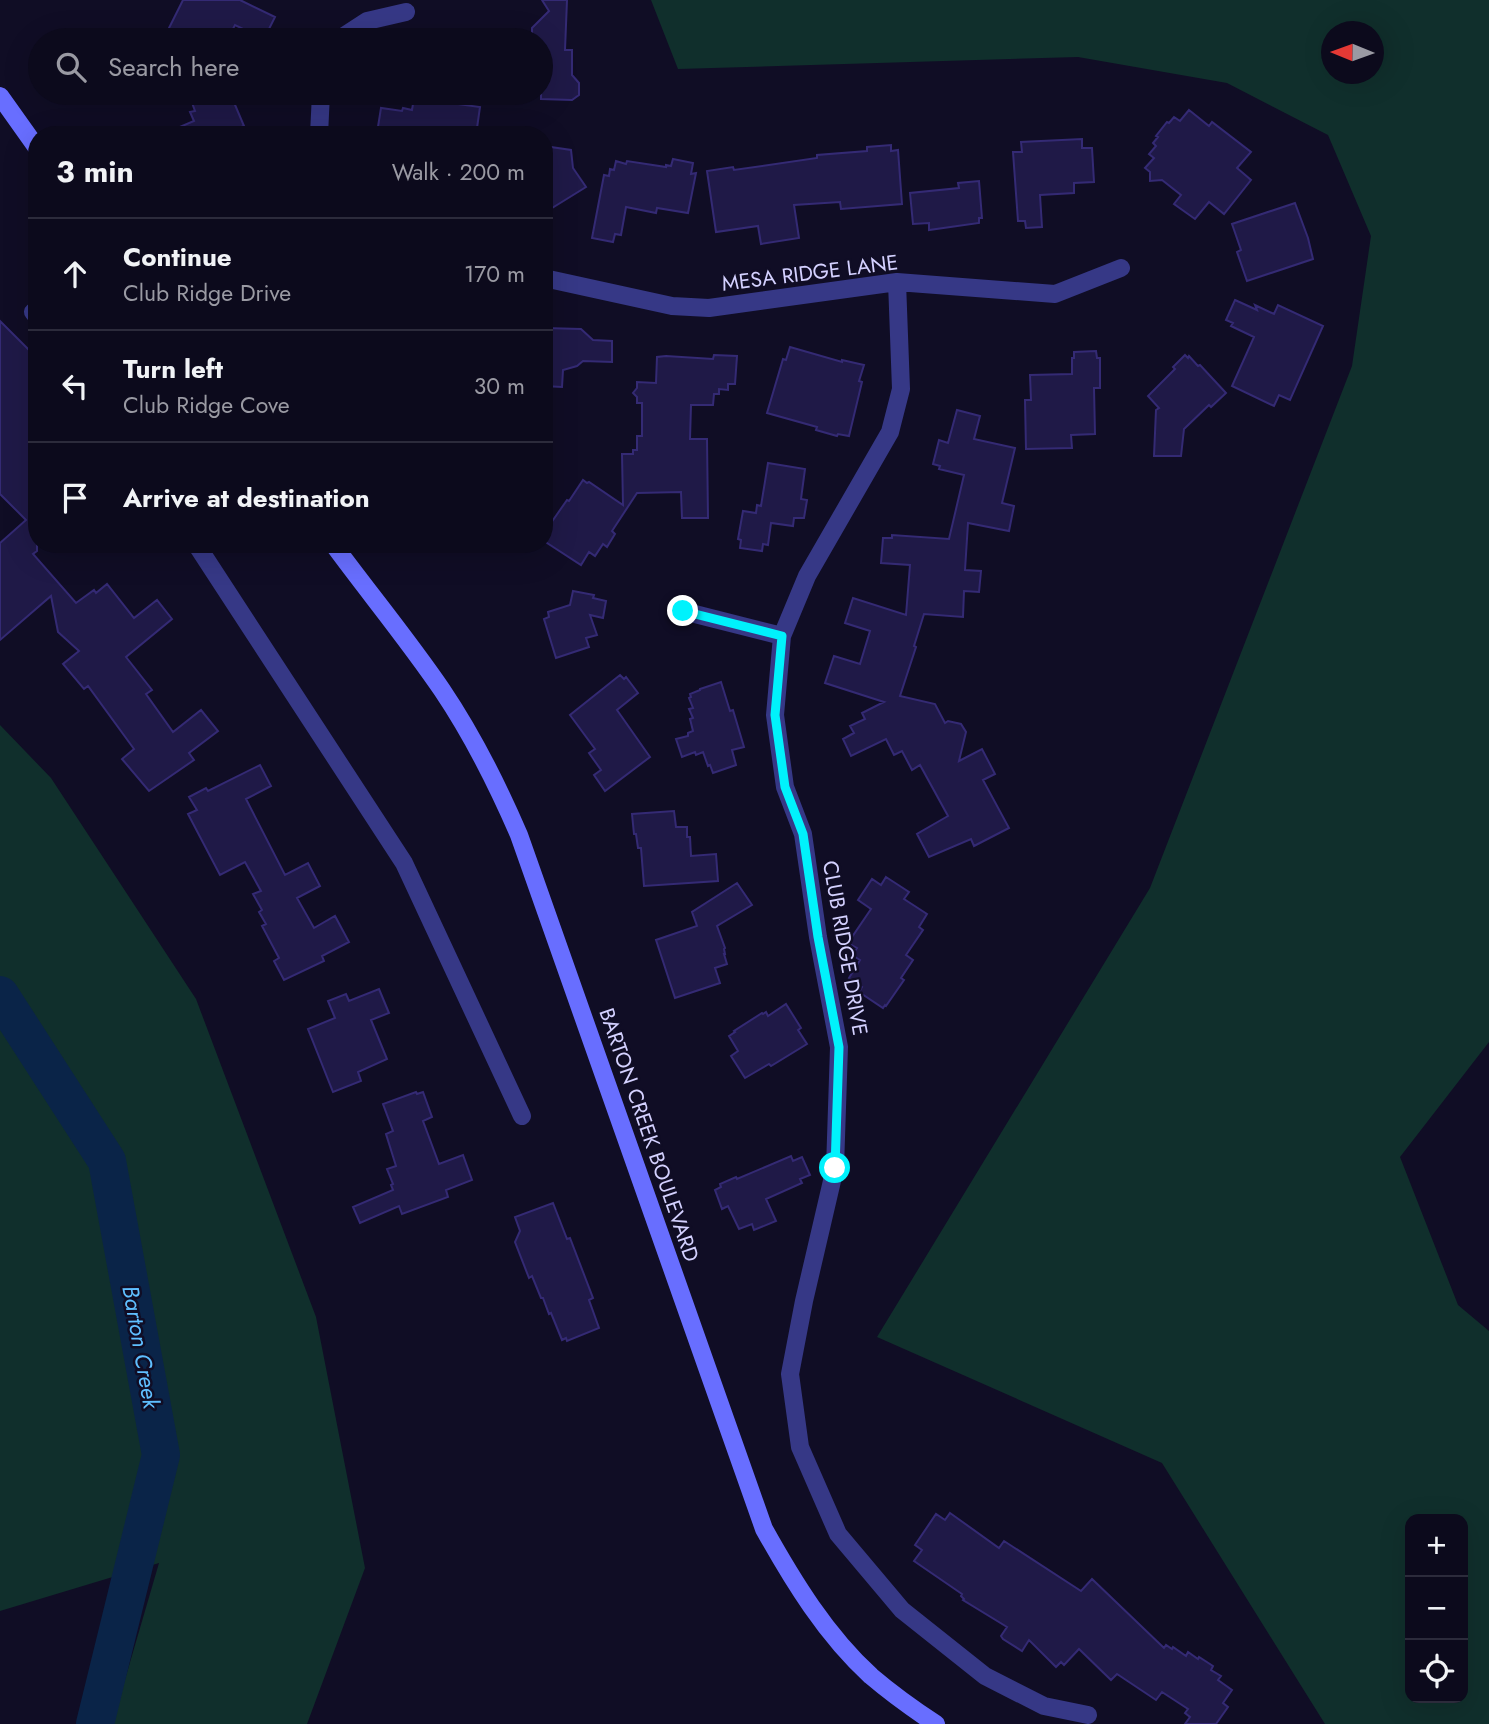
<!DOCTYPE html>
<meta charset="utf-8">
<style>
:root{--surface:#0c0a1c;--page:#1a1829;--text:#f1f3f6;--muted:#9a9aa3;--line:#2c2b3b}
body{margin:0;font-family:Jost,sans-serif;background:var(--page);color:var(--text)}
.controls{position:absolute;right:21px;bottom:21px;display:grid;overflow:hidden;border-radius:14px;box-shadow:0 7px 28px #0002}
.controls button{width:63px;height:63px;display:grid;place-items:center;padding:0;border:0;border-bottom:2px solid var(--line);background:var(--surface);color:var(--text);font:35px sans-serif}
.compass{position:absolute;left:1321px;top:21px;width:63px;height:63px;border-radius:50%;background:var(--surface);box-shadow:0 7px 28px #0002;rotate:271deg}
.stop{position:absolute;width:21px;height:21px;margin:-16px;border:5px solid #00f2fc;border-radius:50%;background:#fff}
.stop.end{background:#00f2fc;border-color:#fff;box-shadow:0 2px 7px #0008}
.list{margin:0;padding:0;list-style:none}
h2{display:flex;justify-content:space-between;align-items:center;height:91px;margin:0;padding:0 28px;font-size:30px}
h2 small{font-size:23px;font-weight:400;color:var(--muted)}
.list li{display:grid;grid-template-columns:46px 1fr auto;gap:21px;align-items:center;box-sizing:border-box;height:112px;padding:0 28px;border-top:2px solid var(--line)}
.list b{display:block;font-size:26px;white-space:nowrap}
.list p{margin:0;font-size:23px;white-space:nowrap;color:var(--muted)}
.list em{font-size:23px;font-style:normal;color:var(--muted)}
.icon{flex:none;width:38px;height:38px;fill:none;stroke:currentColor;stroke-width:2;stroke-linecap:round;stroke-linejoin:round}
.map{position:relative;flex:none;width:1489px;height:1724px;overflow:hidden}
.search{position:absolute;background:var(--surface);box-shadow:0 7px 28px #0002;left:28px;top:28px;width:525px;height:77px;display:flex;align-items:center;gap:18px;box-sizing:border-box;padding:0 24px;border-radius:38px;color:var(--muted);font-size:26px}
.panel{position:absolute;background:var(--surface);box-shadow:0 7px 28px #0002;left:28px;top:126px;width:525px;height:427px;border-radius:28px}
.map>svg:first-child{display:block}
.green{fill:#102f2c;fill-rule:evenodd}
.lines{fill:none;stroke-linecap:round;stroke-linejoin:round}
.river{stroke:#0a2448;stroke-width:38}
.building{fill:#1f1947;stroke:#342a74;stroke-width:2}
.street{stroke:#363886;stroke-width:18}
.secondary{stroke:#686eff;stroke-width:18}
.route{stroke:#00f2fc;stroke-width:9}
.labels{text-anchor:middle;stroke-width:5;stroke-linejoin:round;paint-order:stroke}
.street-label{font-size:21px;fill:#d4d1ff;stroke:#100d25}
.water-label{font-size:23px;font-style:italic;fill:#5fbfff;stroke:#100d25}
</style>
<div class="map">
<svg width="1489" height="1724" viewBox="0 0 1489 1724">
<rect width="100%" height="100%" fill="#100d25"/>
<path class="green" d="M651,0H1489V1042L1400,1157L1458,1305L1489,1331V1724H1325L1162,1463L877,1337L1150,888L1352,366L1371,236L1328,135L1227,83L1078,57L678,69ZM1332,32H1374V74H1332ZM1463,1519V1698H1410V1519Z
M0,725L51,778L196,999L316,1317L365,1568L307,1724H112L159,1563L0,1611Z"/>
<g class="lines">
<path class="river" d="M0,995L107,1161L161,1455L95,1724"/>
</g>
<path class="building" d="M183,0H240L275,17L264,39L235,25L227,40H163Z
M542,0H567L565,50H572V75L579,83V95L572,100L541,99V40H536L532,36V28L549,11Z
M207,93H230L244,126L230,131L231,135H161L194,121L190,112L195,111L191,100Z
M414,98L480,107L476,135H390L377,133L381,108L402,111L403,108L412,110Z
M1189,110L1209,126L1212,122L1251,152L1237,168L1251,180L1224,214L1209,202L1195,219L1174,204L1181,195L1162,180L1150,181V172L1145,168L1154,158L1149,154L1156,146L1153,143L1158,137L1156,136L1167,122L1169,123L1174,117L1180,121Z
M1082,139V148H1092L1094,182L1074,183V193L1040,195L1042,227L1026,228L1025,221H1018L1013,152H1022L1021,142Z
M891,145V151L898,150L902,204L841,209L840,202L794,205L799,238L761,244L758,226L716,232L707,171L733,167L734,170L817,158V155L867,151V147Z
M544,146L571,150L573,168L586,187L544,213Z
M673,159L693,163L691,174L696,173L688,213L657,208L656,213L626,207L621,235L615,234L613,242L592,238L604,175L609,176L610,169L614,170L616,161L626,164L627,161L666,167V165L671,166Z
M979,181L982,218H979V223L929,230V223L913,224L910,193L959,188L958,183Z
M1295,203L1308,238L1313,259L1247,281L1237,252L1241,250L1232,224Z
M1235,300L1257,310L1255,305L1274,314L1278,305L1323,326L1290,400L1279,395L1274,406L1232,386L1254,337L1231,326L1233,323L1226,320Z
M0,321L37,358V551L33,554L76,603L94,590L96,593L107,584L134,618L157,600L172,619L126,657L152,690L146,694L173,732L201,710L218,731L189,753L194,760L149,791L122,759L134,749L88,686L84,689L63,664L79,651L58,632L51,596L0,640V543L26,520L0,494Z
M544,328L581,329L593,340L612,341V362L583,361L577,366L563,370L562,387L544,386Z
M790,347L842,362V360L864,365L859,381L862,382L849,436L838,434L837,436L816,430L817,427L767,413L783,359L786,360Z
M1096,351L1097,358H1100V388H1094L1095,434L1071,435L1072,448L1026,449L1025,400H1031L1030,375L1072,374V358H1074V352Z
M714,355L737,356L735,384H728V390L719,389V394H714L713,405H691L690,439H707L708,518H682L681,492L637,493L612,531L615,534L607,547L603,544L595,556L589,552L581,565L544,541V533L567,500L569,501L583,480L587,483L589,482L623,505L622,454H633V450H637V436H642V403H637V397L633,393L637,388V382L656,383L657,357L666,356L713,359Z
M1185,355L1188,358L1189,356L1198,366L1200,365L1226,393L1211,407L1209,405L1184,429L1181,456H1154L1156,410L1159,408L1148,396L1175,369L1173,367Z
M957,410L980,416L974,439L1015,448L1002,503L1014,506L1009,531L968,523L965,570L981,571L979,592L964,591L963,617L924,614L914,646L916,647L900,696L935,704L945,723L948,721L961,724L966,732L959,761L982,749L995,774L983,780L1009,828L974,846L971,839L929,857L917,834L948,816L920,765L912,770L902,751L894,755L886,739L851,756L843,739L854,733L850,726L865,719L862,713L884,702L825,683L834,656L860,664L870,631L845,623L853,598L906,615L910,565L881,563L883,538H892V535L949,539L964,475L939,469L940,466L933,464L939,440L948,443Z
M768,463L805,469L801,499L807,500L804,518H794L793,526L771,523L768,545L763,544L762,551L740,548L741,540L738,539L743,511L756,513L757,505L761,506Z
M573,591L594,595L593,598L606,601L603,618L590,615L597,635L586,638L589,647L556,658L544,619L549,617L548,612L570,605Z
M620,675L624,679L626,677L638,693L617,710L650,757L605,791L594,775L601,770L589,753L595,749L570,715Z
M721,682L730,711L733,710L744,747L732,750L736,765L713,773L710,765L708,766L703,752L696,755L695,752L682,757L676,739L688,736V733L693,731L690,719L693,718L689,709L693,708L689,698L691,697L690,694L700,690V689Z
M260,765L271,786L246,799L285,875L308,863L320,886L297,898L314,928L335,916L349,942L322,956L324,961L284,980L274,961L279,958L262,926L266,924L259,912L262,910L253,894L261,891L245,862L220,875L188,814L197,810L189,797L206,788L208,791Z
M674,811L676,827H687V837H690L691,856L716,854L718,881L644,886L641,848H638L636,834H634L632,814Z
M886,877L909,892L904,899L927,914L919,927L923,930L906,955L913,960L901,978L904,980L886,1006L885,1005L883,1008L859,992L862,987L849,978L860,960L852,955L857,948L848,943L871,909L858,900L872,879L881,885Z
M737,883L752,905L717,926L725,948L724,949L725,954H724L727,964L715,968L720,983L675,998L656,940L697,926L692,912Z
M379,989L389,1013L371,1020L387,1059L358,1072L361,1081L333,1092L308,1029L335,1018L328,1001L346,994L349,1001Z
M786,1004L801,1028L798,1030L807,1044L771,1066L769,1064L745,1078L731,1056L738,1051L729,1036L735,1032L734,1031L762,1013L763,1014L766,1012L768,1016Z
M416,1092L417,1094L423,1092L432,1117L423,1121L439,1164L463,1155L472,1180L446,1190L448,1197L402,1214L399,1206L360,1223L353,1207L393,1190L391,1185L393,1184L387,1169L396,1166L386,1134L393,1131L383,1104Z
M791,1156L793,1161L802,1157L810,1175L800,1179L802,1183L766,1199L776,1221L754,1230L752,1224L739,1229L728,1206L722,1209L715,1190L721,1187L720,1184L736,1177L737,1179Z
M553,1203L567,1239L570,1238L593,1298L589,1300L599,1328L567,1341L566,1338L562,1340L551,1313L549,1314L543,1298H541L532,1276L529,1278L515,1242L520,1231L515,1217Z
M950,1513L999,1548L1004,1541L1081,1591L1092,1579L1164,1648L1166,1645L1172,1649L1173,1647L1186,1656L1188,1652L1198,1659L1199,1657L1213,1666L1211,1670L1221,1676L1218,1680L1232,1690L1223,1703L1228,1707L1216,1724H1185L1190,1717L1185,1713L1188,1709L1162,1692L1156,1700L1117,1674L1111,1680L1079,1649L1064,1665L1061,1662L1056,1667L1029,1640L1022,1651L1003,1639L1001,1636L1007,1627L963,1600L964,1599L961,1596L962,1594L914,1561L922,1550L915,1545L936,1514L945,1520Z"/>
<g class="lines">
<path class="street" d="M341,40L344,36L367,21L406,12
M319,135L321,93
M544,278L672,306L709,308L897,282L1055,294L1121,268
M897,282L901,389L890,432L807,576L782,636L775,715L785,787L803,834L818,937L839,1047L835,1168L804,1301L790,1374L800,1447L838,1534L902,1610L985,1676L1044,1706L1088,1715
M33,312L37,317
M196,544L404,863L522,1116
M683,611L782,636"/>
<path class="secondary" d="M0,96L37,148
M333,544C369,593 408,640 442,690C473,736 497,784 519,835L764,1529C793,1581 826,1635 871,1676C891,1693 913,1709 936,1724"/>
</g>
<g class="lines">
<path class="route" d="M683,611L782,636L775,715L785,787L803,834L818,937L839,1047L835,1168"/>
</g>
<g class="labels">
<g class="street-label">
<text transform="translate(810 273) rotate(-7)" y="7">MESA RIDGE LANE</text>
<text transform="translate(845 948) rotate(80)" y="7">CLUB RIDGE DRIVE</text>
<text transform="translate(649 1135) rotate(71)" y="7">BARTON CREEK BOULEVARD</text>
</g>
<g class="water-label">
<text transform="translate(141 1347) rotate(80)" y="8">Barton Creek</text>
</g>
</g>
</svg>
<div class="controls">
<button>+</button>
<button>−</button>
<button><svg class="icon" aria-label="locate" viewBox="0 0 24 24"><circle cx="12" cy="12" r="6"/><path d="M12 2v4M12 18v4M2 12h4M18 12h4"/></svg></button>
</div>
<svg class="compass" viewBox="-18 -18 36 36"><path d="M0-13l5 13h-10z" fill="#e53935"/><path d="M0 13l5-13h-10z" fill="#9a9aa3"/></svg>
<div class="stop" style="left:835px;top:1168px"></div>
<div class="stop end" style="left:683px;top:611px"></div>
<div class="search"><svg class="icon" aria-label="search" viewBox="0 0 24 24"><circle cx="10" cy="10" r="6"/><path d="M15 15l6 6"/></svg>Search here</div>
<section class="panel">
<h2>3 min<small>Walk · 200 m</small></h2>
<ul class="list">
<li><svg class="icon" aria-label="ahead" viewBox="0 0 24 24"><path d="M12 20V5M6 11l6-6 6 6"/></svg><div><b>Continue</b><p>Club Ridge Drive</p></div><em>170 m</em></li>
<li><svg class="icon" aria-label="left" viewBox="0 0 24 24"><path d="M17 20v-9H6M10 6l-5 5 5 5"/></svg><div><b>Turn left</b><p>Club Ridge Cove</p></div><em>30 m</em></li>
<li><svg class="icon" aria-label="arrive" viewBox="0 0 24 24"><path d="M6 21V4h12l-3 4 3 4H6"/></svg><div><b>Arrive at destination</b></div></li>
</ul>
</section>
</div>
